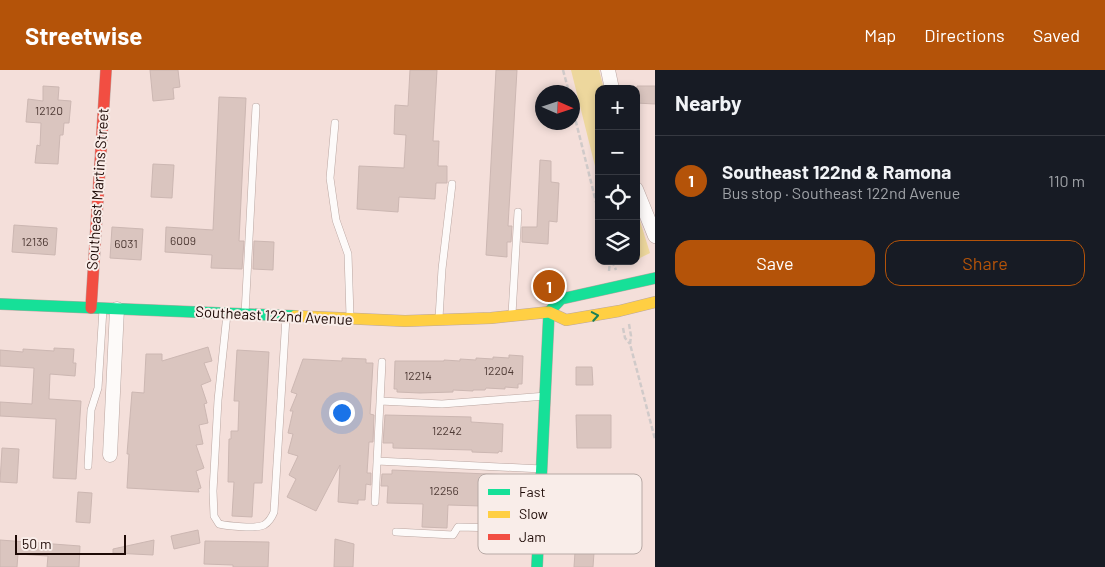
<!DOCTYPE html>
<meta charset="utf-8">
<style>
:root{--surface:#171b24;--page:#242831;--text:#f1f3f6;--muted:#9ea1a6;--line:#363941;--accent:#b45309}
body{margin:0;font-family:Barlow,sans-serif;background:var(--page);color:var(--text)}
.controls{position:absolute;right:15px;top:15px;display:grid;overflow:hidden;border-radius:10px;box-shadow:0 2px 8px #0003}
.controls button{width:45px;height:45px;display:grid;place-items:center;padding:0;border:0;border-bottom:1px solid var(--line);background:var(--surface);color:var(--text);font:25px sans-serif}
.compass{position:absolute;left:535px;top:15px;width:45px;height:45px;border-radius:50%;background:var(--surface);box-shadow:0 2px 8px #0003;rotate:93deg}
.scale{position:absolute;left:15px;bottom:12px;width:111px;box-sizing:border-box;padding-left:5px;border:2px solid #1e0a06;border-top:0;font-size:14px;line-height:18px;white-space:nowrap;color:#1e0a06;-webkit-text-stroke:4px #f9ede9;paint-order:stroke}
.you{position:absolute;left:341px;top:342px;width:18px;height:18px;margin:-12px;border:4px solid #fff;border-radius:50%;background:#1a73e8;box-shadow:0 0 0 8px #1a73e833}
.badge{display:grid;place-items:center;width:32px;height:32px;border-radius:50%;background:var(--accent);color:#fff;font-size:16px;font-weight:700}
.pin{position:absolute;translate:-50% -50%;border:2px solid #fff;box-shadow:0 1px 5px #0006}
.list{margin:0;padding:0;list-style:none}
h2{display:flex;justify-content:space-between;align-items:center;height:65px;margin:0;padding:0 20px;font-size:21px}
h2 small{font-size:16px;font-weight:400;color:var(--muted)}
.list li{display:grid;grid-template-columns:32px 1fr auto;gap:15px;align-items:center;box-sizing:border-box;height:90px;padding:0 20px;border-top:1px solid var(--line)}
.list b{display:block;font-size:19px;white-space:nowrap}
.list p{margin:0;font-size:16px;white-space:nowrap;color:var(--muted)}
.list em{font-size:16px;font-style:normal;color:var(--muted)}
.actions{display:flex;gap:10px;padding:15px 20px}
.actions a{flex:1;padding:11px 0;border:1px solid var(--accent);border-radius:15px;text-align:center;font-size:18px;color:var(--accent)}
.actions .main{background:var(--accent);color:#fff}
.icon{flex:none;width:28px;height:28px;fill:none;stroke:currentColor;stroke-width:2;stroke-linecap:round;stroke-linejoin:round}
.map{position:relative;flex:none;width:655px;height:497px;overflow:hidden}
header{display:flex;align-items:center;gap:30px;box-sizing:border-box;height:70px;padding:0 25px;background:var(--accent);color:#fff}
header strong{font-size:24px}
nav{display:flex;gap:28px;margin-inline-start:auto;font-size:18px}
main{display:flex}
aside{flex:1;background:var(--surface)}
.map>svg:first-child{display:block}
.green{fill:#edd79d}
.building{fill:#dac5bf;stroke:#ccb7b2}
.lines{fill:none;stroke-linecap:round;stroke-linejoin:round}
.lane-casing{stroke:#baa6a1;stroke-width:8}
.street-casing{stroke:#baa6a1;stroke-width:15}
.fast-casing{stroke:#baa6a1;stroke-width:12}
.slow-casing{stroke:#baa6a1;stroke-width:12}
.jam-casing{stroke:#baa6a1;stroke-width:12}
.path{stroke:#d0cac9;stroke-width:2.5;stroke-dasharray:5 2.5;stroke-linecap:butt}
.lane{stroke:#fdfaf9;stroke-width:7}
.street{stroke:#fdfaf9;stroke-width:14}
.fast{stroke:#16e098;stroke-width:11}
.slow{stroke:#ffcf43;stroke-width:11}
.jam{stroke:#f24e42;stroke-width:11}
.oneway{stroke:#1a8056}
.labels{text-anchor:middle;stroke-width:4;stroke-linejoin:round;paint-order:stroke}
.number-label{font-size:12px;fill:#4e3a35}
.street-label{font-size:15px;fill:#1e0a06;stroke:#f9ede9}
.key{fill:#f9ede9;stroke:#b7a9a5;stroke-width:1}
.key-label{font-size:14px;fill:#1e0a06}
</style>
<header>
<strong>Streetwise</strong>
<nav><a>Map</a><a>Directions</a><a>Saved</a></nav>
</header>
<main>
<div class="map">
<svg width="655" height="497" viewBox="0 0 655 497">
<rect width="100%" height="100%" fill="#f4dfda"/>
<path class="green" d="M571,0H599L604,19H599V112Z
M636,147L640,151L650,183L636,190Z"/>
<path class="building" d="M150,0H178L180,17L173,18L174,29L153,31Z
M410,0H437L433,71H439L438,96H447V113H436L435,129L399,127L398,142L357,139L359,96L404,98L406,65L394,64L395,35L408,36Z
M496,0H517L508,156H512L511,172H507V187L486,185Z
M43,16L59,17L58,30L71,31L69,53H64L63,65H60L58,94L35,93L37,75L40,76L41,53L26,52L28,29L43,31Z
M637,16H655V34L636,33Z
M219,27L246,28L239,171H244L242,199L211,198L212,185L165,182L166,157L213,160Z
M540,90L551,91V112L559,113L557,152L549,151L548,174L522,172V157H537Z
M153,94L174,95L172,128L151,127Z
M14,155L57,158L55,185L12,182Z
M112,157L143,159L141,190L110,188Z
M254,171L274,172L273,200L253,199Z
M208,277L212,291L204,293L211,311L201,315L207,333L204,334L208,353L199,355L203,374L196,375L204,398L196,401L201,418L198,419L199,422L127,418L129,384H127L132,322L144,323L146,284H162V291Z
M54,278L74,279L73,293H76L75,306L50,304L49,329L81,331L76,409L53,408L56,349L0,346V332L32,334L34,298L0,296V280L23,282V279L54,281Z
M237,280L269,282L262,413H254L252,447L232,446L234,412H228L229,369H231V361H238L239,331H234Z
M509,285L523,286L522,314H518V318L505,317V319L486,318L485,320H473V321L453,320V322L420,323L397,322V319H394L395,291H444V290L460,291V289L476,290V288L493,289V287L509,288Z
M342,288L366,289V293H373L370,344L374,345L373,372H369L367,403H371V415L366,414L365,430H358V434L338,432L340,395L316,441L287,427L296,409L289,405L298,386L288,383L293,364L288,363L293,341H290L297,324L291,322L303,289L342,291Z
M576,297H592L593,315H576Z
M385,345L471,347V352L503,354L502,382L499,381L498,383L472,382V380L393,378V373H383Z
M576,345H611V378H577Z
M2,378L19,379L17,413L0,412Z
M392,400L512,405V410H516L515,437L448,435L447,458L422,457L423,434L387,433L388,416H381L382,404H392Z
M78,422L92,423L90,453L76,452Z
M577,452L596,454L593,497H574Z
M198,460L200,473L174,479L171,466Z
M335,469L354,474L353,497H334Z
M0,470L80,476L79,497H47L48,486L18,484L17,497H0Z
M154,470L153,485L113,483V479Z
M205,471L269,472L268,497H233V495L204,494Z"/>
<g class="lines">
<g class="lane-casing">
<path id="lane" d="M335,53L330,108L336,150L348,184L350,246
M227,244L218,330L213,421L214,446L219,454C228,456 256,459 264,455C269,452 272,447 274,442L286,247
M245,244L256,37
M512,244L518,142
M439,248L442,199L452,114
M380,331L442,334L546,326
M377,391L542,399
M88,396L91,340L98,318L103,239
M375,432L382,292
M396,462L453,465L458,457L539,459"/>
</g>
<g class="street-casing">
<path id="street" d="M608,0L612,19
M636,119L655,166
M110,385L117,239"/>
</g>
<g class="fast-casing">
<path id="fast" d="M0,234L295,246
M549,242L561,229L655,208
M537,497L549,242"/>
</g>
<g class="slow-casing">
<path id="slow" d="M295,246L405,251L491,248L549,242L566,250L619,241L655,232"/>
</g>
<g class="jam-casing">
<path id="jam" d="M91,238L106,0"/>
</g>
<path class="path" d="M563,0L569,22
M572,36L599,144
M612,191L616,200
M609,201L610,191
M629,254L631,266L630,274L655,369
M623,258L625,268L630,274"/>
<use href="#lane" class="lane"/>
<use href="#street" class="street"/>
<use href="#fast" class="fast"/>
<use href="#slow" class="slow"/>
<use href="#jam" class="jam"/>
</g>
<defs><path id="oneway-chevron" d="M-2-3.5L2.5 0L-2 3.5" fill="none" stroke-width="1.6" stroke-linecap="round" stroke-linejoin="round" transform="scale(1.25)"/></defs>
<use class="oneway" href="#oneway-chevron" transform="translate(595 246) rotate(-10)"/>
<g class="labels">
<g class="number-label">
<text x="49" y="45">12120</text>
<text x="183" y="175">6009</text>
<text x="35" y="176">12136</text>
<text x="126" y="178">6031</text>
<text x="499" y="305">12204</text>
<text x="418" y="310">12214</text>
<text x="447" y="365">12242</text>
<text x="444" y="425">12256</text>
</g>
<g class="street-label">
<text transform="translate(98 119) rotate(-86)" y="5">Southeast Martins Street</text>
<text transform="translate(274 246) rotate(3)" y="5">Southeast 122nd Avenue</text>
</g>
</g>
<rect x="478" y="404" width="164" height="80" rx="8" class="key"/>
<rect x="488" y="419" width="22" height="6" fill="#16e098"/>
<rect x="488" y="441" width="22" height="7" fill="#ffcf43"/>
<rect x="488" y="464" width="22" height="6" fill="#f24e42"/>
<g class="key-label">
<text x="519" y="427">Fast</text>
<text x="519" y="449">Slow</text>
<text x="519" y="472">Jam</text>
</g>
</svg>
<div class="controls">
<button>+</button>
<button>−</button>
<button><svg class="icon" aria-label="locate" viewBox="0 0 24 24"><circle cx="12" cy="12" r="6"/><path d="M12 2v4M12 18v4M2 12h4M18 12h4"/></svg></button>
<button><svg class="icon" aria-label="layers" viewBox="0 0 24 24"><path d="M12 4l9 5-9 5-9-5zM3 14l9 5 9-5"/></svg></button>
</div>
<svg class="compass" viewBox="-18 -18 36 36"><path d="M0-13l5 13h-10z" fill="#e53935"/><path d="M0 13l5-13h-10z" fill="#9ea1a6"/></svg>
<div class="scale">50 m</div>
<div class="you"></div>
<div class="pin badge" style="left:549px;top:216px">1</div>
</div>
<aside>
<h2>Nearby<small></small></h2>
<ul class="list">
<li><span class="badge">1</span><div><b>Southeast 122nd &amp; Ramona</b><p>Bus stop · Southeast 122nd Avenue</p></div><em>110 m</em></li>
</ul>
<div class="actions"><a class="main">Save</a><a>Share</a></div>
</aside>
</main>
